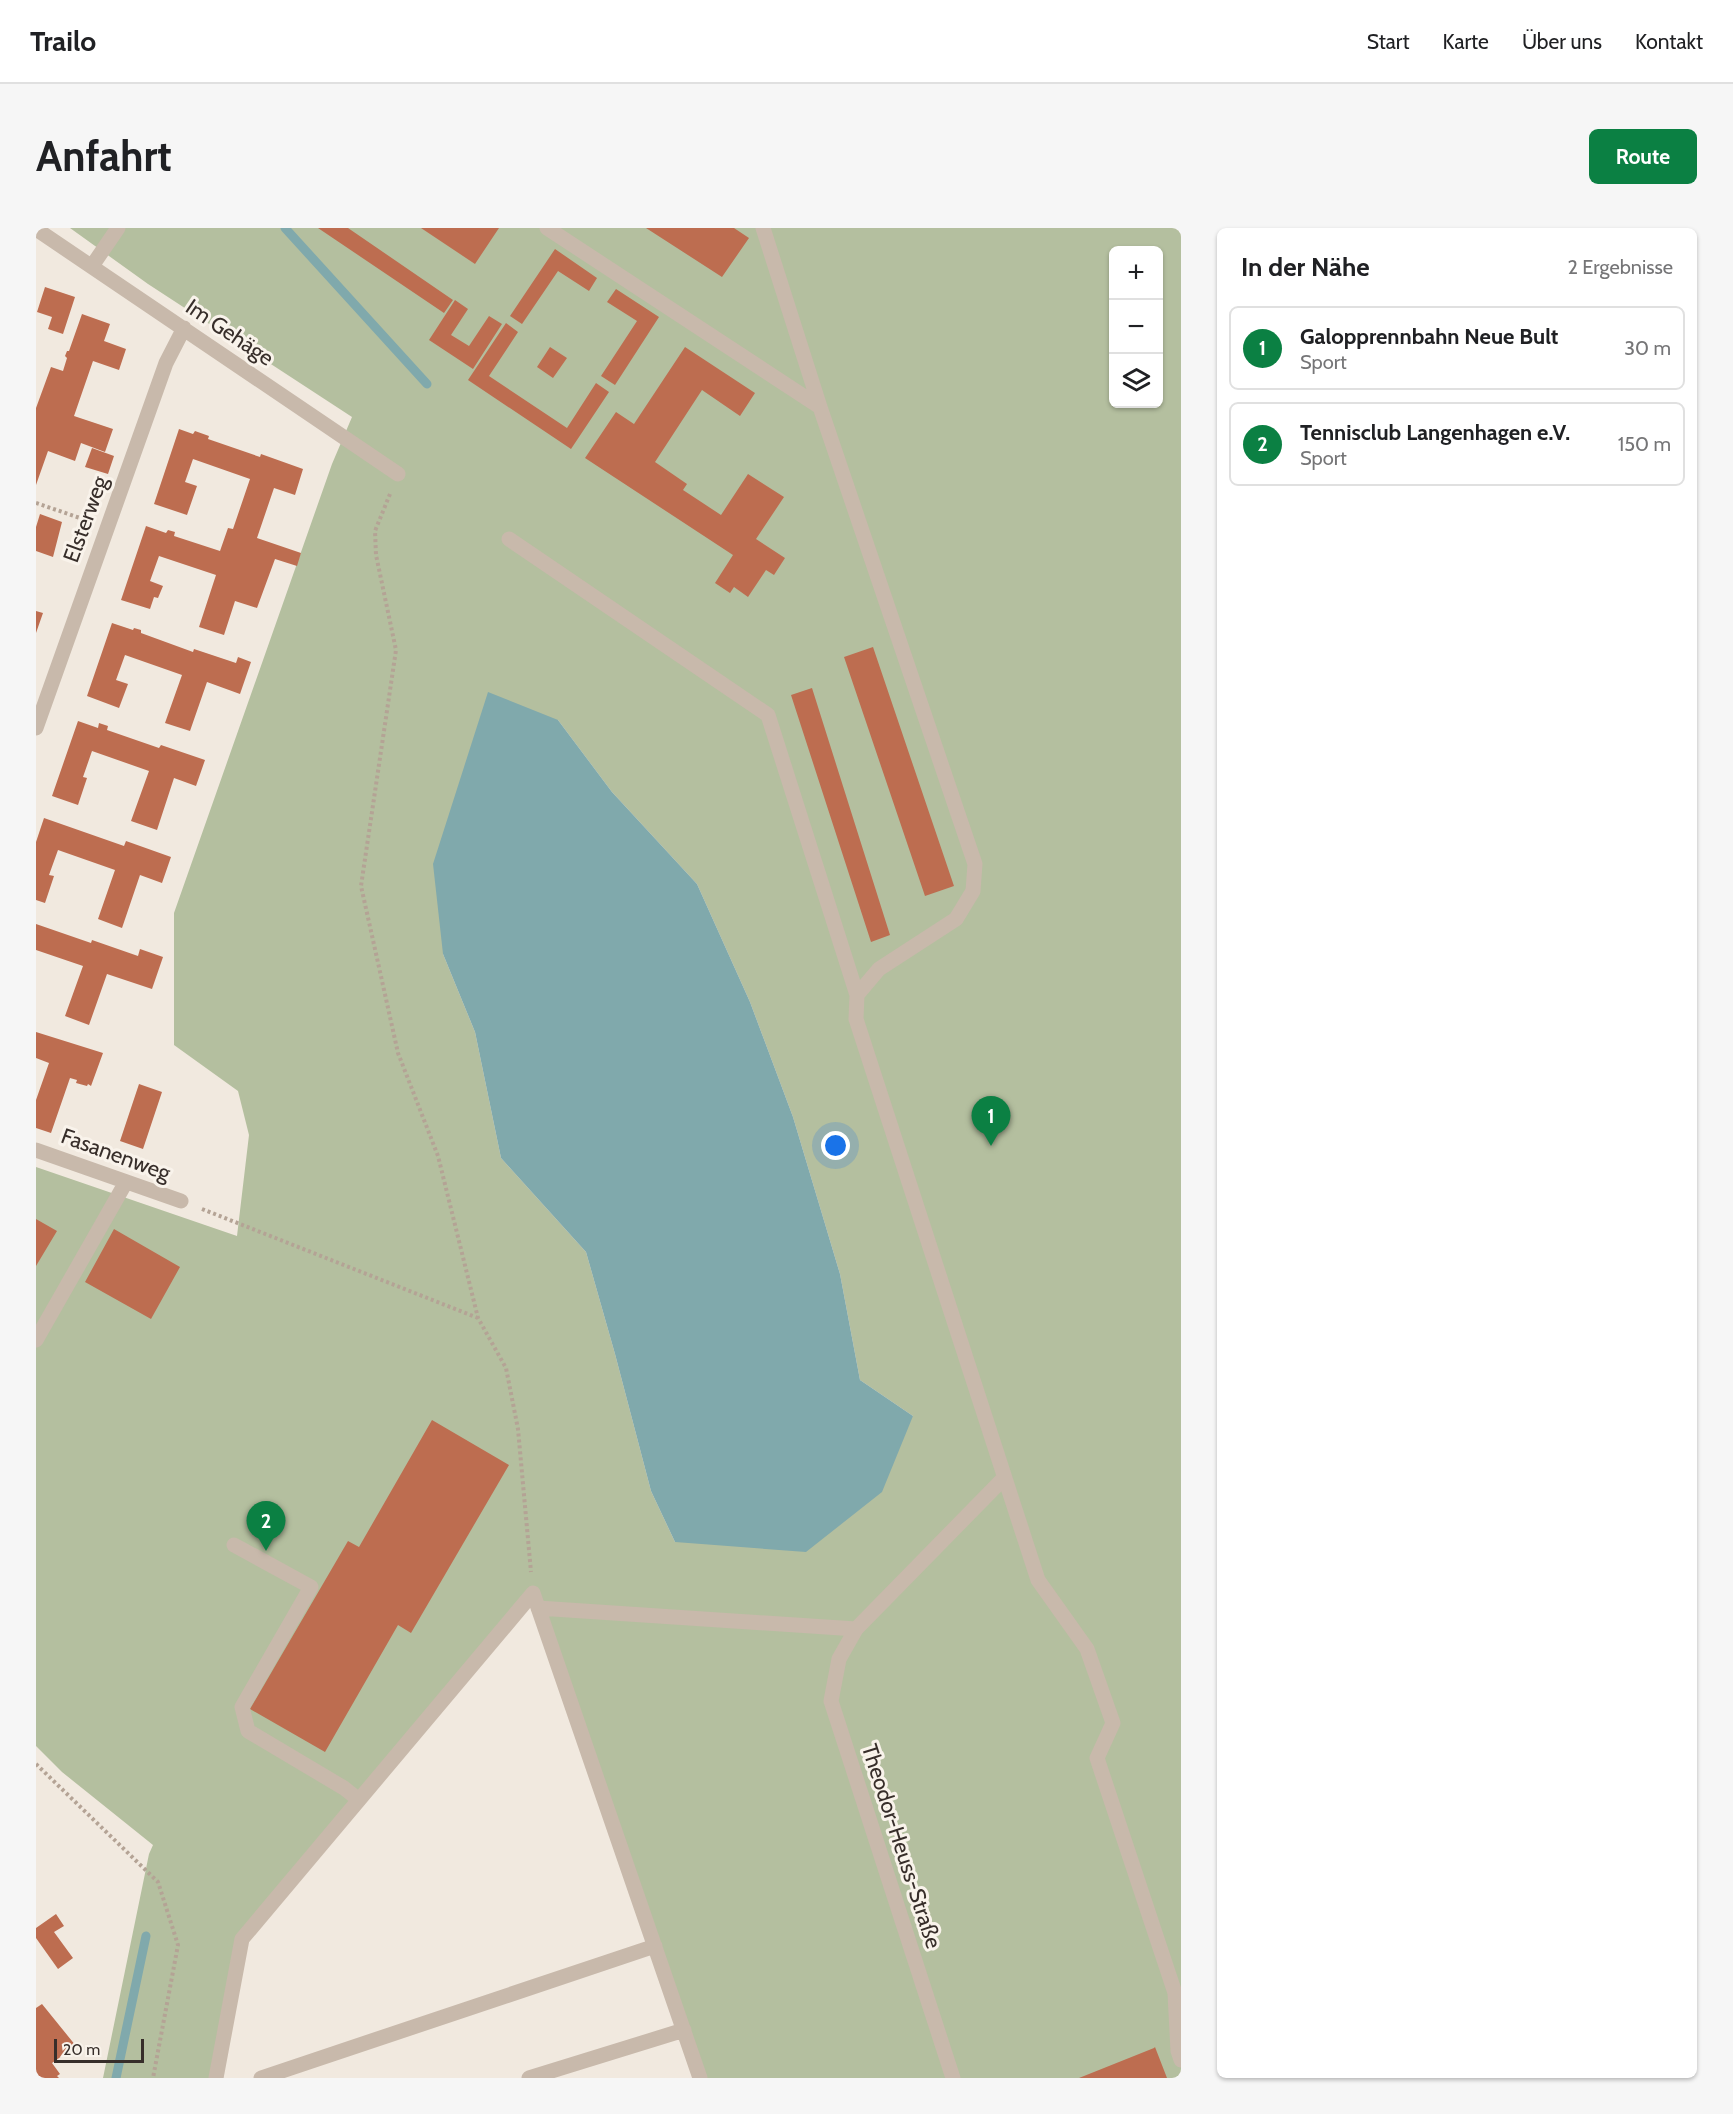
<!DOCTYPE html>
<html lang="de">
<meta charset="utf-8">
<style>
:root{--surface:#fff;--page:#f6f6f6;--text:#202124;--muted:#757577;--line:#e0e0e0;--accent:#0b8043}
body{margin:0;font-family:Cabin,sans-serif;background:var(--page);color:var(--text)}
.controls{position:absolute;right:18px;top:18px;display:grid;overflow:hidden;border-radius:9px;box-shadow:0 2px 4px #0004}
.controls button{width:54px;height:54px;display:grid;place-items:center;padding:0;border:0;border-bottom:2px solid var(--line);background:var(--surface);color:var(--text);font:30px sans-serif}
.scale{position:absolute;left:18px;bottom:15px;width:90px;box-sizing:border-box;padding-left:6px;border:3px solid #372e2a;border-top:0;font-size:16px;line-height:21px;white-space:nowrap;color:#372e2a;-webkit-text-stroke:4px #f9f3eb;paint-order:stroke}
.you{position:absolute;left:800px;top:918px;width:21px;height:21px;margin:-15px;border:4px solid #fff;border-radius:50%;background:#1a73e8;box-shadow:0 0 0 9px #1a73e833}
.badge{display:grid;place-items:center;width:39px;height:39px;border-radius:50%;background:var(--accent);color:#fff;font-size:20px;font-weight:700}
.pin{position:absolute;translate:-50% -50px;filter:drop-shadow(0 2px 3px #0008)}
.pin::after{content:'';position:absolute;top:32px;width:21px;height:18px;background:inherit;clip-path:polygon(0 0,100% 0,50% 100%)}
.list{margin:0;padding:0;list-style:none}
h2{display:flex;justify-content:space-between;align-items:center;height:78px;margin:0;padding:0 24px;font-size:26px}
h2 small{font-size:20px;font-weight:400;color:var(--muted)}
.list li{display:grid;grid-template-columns:39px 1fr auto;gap:18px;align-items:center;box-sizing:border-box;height:84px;margin:0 12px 12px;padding:0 12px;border:2px solid var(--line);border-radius:9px}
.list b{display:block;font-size:22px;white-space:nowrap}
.list p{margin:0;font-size:20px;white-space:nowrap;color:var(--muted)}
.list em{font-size:20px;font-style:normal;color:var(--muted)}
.icon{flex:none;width:33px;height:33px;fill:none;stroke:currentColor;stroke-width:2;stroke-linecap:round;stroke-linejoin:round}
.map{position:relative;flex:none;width:1145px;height:1850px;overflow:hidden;border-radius:9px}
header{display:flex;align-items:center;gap:36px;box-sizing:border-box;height:84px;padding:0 30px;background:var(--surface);border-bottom:2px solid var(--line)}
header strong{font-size:28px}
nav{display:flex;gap:33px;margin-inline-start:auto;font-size:21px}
.intro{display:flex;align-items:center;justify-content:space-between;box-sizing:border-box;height:144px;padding:0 36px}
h1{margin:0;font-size:42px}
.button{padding:15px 27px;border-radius:9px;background:var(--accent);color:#fff;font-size:21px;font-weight:700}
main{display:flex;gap:36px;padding:0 36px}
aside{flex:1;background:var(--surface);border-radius:9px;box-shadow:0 2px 4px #0004}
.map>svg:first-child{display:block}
.green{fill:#b4bf9f;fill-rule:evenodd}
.water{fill:#80a9ac}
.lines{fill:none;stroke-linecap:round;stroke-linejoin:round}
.stream{stroke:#80a9ac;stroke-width:9}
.building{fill:#bd6d50}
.path{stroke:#b4a395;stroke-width:4;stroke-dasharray:3 3;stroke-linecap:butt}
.minor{stroke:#c8b9ab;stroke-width:15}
.labels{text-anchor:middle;stroke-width:6;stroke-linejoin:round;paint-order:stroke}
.street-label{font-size:22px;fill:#372e2a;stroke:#f9f3eb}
</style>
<header>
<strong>Trailo</strong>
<nav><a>Start</a><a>Karte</a><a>Über uns</a><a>Kontakt</a></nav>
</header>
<div class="intro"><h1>Anfahrt</h1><a class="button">Route</a></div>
<main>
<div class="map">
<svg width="1145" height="1850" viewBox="0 0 1145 1850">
<rect width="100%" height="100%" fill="#f1e9df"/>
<path class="green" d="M34,0H1145V1850H664L497,1365L206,1710L180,1850H67L113,1626L117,1617L26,1544L0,1518V939L201,1008L213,907L202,863L138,817V685L296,236L316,189L112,56ZM1078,22H1122V176H1078ZM522,492L576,564L661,656L714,774L757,889L804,1046L824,1152L877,1188L639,1314L615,1263L579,1126L550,1024L465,930L439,804L407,726Z"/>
<path class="water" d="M452,464L522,492L576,564L661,656L714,774L757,889L804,1046L824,1152L877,1188L846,1264L770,1324L639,1314L615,1263L579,1126L550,1024L465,930L439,804L407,726L397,636Z"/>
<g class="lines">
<path class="stream" d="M249,0L391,156
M80,1850L110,1708"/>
</g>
<path class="building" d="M282,0H312L417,72L408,85Z
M385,0H463L439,36Z
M610,0H698L713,10L686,49Z
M519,21L561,50L553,63L522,43L486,96L474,88Z
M9,59L39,69L27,106L12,101L16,89L1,84Z
M580,61L623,89L579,157L565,148L601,93L571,74Z
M419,72L432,81L415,107L433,118L453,88L466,96L437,141L393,112Z
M46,86L74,96L68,113L90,121L83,142L57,133L38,188L77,201L69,224L45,215L39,233L12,223L0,257V180L15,139L27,143L31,130L29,128L31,123H33Z
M470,95L482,104L453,148L531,200L560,155L573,164L535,221L432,152Z
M514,119L531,130L517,150L501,139Z
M649,119L719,165L704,188L666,162L619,234L651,256L647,262L685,287L712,246L748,269L720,311L749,330L738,347L730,342L712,369L698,359L694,365L679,355L697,327L549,230L580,184L598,196Z
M143,201L157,206L159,203L173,208L172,211L224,229L225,226L267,241L259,267L238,260L221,310L265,325L261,338L239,331L221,380L199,373L188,407L163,399L180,347L123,328L114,353L127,358L122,370L118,369L114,381L85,372L110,298L130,305L132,302L139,304L138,308L184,323L192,300L197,301L214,251L157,231L149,254L161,258L151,287L118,276Z
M56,220L78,228L72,246L49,239Z
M4,286L26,294L17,329L0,323V299Z
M0,383L7,385L0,405Z
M76,395L97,402L98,400L105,402V405L157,424L158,421L200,435L202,429L215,434L204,466L171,454L154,503L129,495L146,447L89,427L80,452L92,456L83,480L51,468Z
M837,419L918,658L889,668L808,429Z
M776,460L854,707L835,714L755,467Z
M42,493L62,500L63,495L72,498L71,502L123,520L125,517L169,532L160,558L138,550L121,602L95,593L113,543L56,523L47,549L51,550L42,577L16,568Z
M8,590L88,618L90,613L135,629L126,655L104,647L86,700L62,691L79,642L22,622L13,647L18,648L9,675L0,672V614Z
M0,696L55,715L56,712L102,728L104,721L127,729L116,761L71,746L53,797L29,788L47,738L0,722Z
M0,804L67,825L55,858L52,856L51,858L40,855L41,852L34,850L15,905L0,900V872L13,835L0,830Z
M103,856L126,864L107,921L84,913Z
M0,991L21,1003L0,1038Z
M78,1001L144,1039L115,1091L49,1054Z
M396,1192L473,1237L375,1405L362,1397L289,1524L214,1481L312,1313L323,1319Z
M20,1686L28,1698L18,1704L37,1730L22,1741L0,1710V1700Z
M6,1776L40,1818L16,1835L24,1846L21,1848L23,1850H0V1780Z
M1119,1819L1131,1850H1043L1118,1820Z"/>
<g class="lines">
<path class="path" d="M354,266L339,303L340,327L360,422L325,658L362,825L402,928L442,1090L470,1140L482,1201L495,1344
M0,275L50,292
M166,981L442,1090
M0,1536L122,1654L142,1717L117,1850"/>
<path class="minor" d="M511,0L784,179
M727,0L784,179L939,636L937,663L920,691L843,741L821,767L820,791L1002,1352L1051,1421L1077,1495L1061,1530L1139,1765L1142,1823L1145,1832
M0,1L362,246
M56,38L82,0
M473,311L732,487L821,767
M0,500L130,135L148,100
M0,922L145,973
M0,1112L90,954
M198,1317L275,1359L206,1479L212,1503L308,1560L323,1572
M502,1380L820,1401L968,1250
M820,1401L803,1431L795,1473L917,1850
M180,1850L206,1711L497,1365L664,1850
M225,1850L619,1718
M493,1850L648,1802"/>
</g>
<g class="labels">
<g class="street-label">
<text transform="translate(194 104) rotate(34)" y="8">Im Gehäge</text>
<text transform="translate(49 291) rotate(-70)" y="8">Elsterweg</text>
<text transform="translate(80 926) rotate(20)" y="8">Fasanenweg</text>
<text transform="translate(866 1618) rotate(72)" y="8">Theodor-Heuss-Straße</text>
</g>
</g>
</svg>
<div class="controls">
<button>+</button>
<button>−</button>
<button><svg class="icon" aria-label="layers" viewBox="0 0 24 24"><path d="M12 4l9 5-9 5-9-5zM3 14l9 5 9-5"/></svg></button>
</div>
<div class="scale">20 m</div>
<div class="you"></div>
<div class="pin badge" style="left:955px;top:918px">1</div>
<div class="pin badge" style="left:230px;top:1323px">2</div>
</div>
<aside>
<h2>In der Nähe<small>2 Ergebnisse</small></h2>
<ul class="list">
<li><span class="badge">1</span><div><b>Galopprennbahn Neue Bult</b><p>Sport</p></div><em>30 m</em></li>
<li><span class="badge">2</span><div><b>Tennisclub Langenhagen e.V.</b><p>Sport</p></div><em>150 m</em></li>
</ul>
</aside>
</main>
